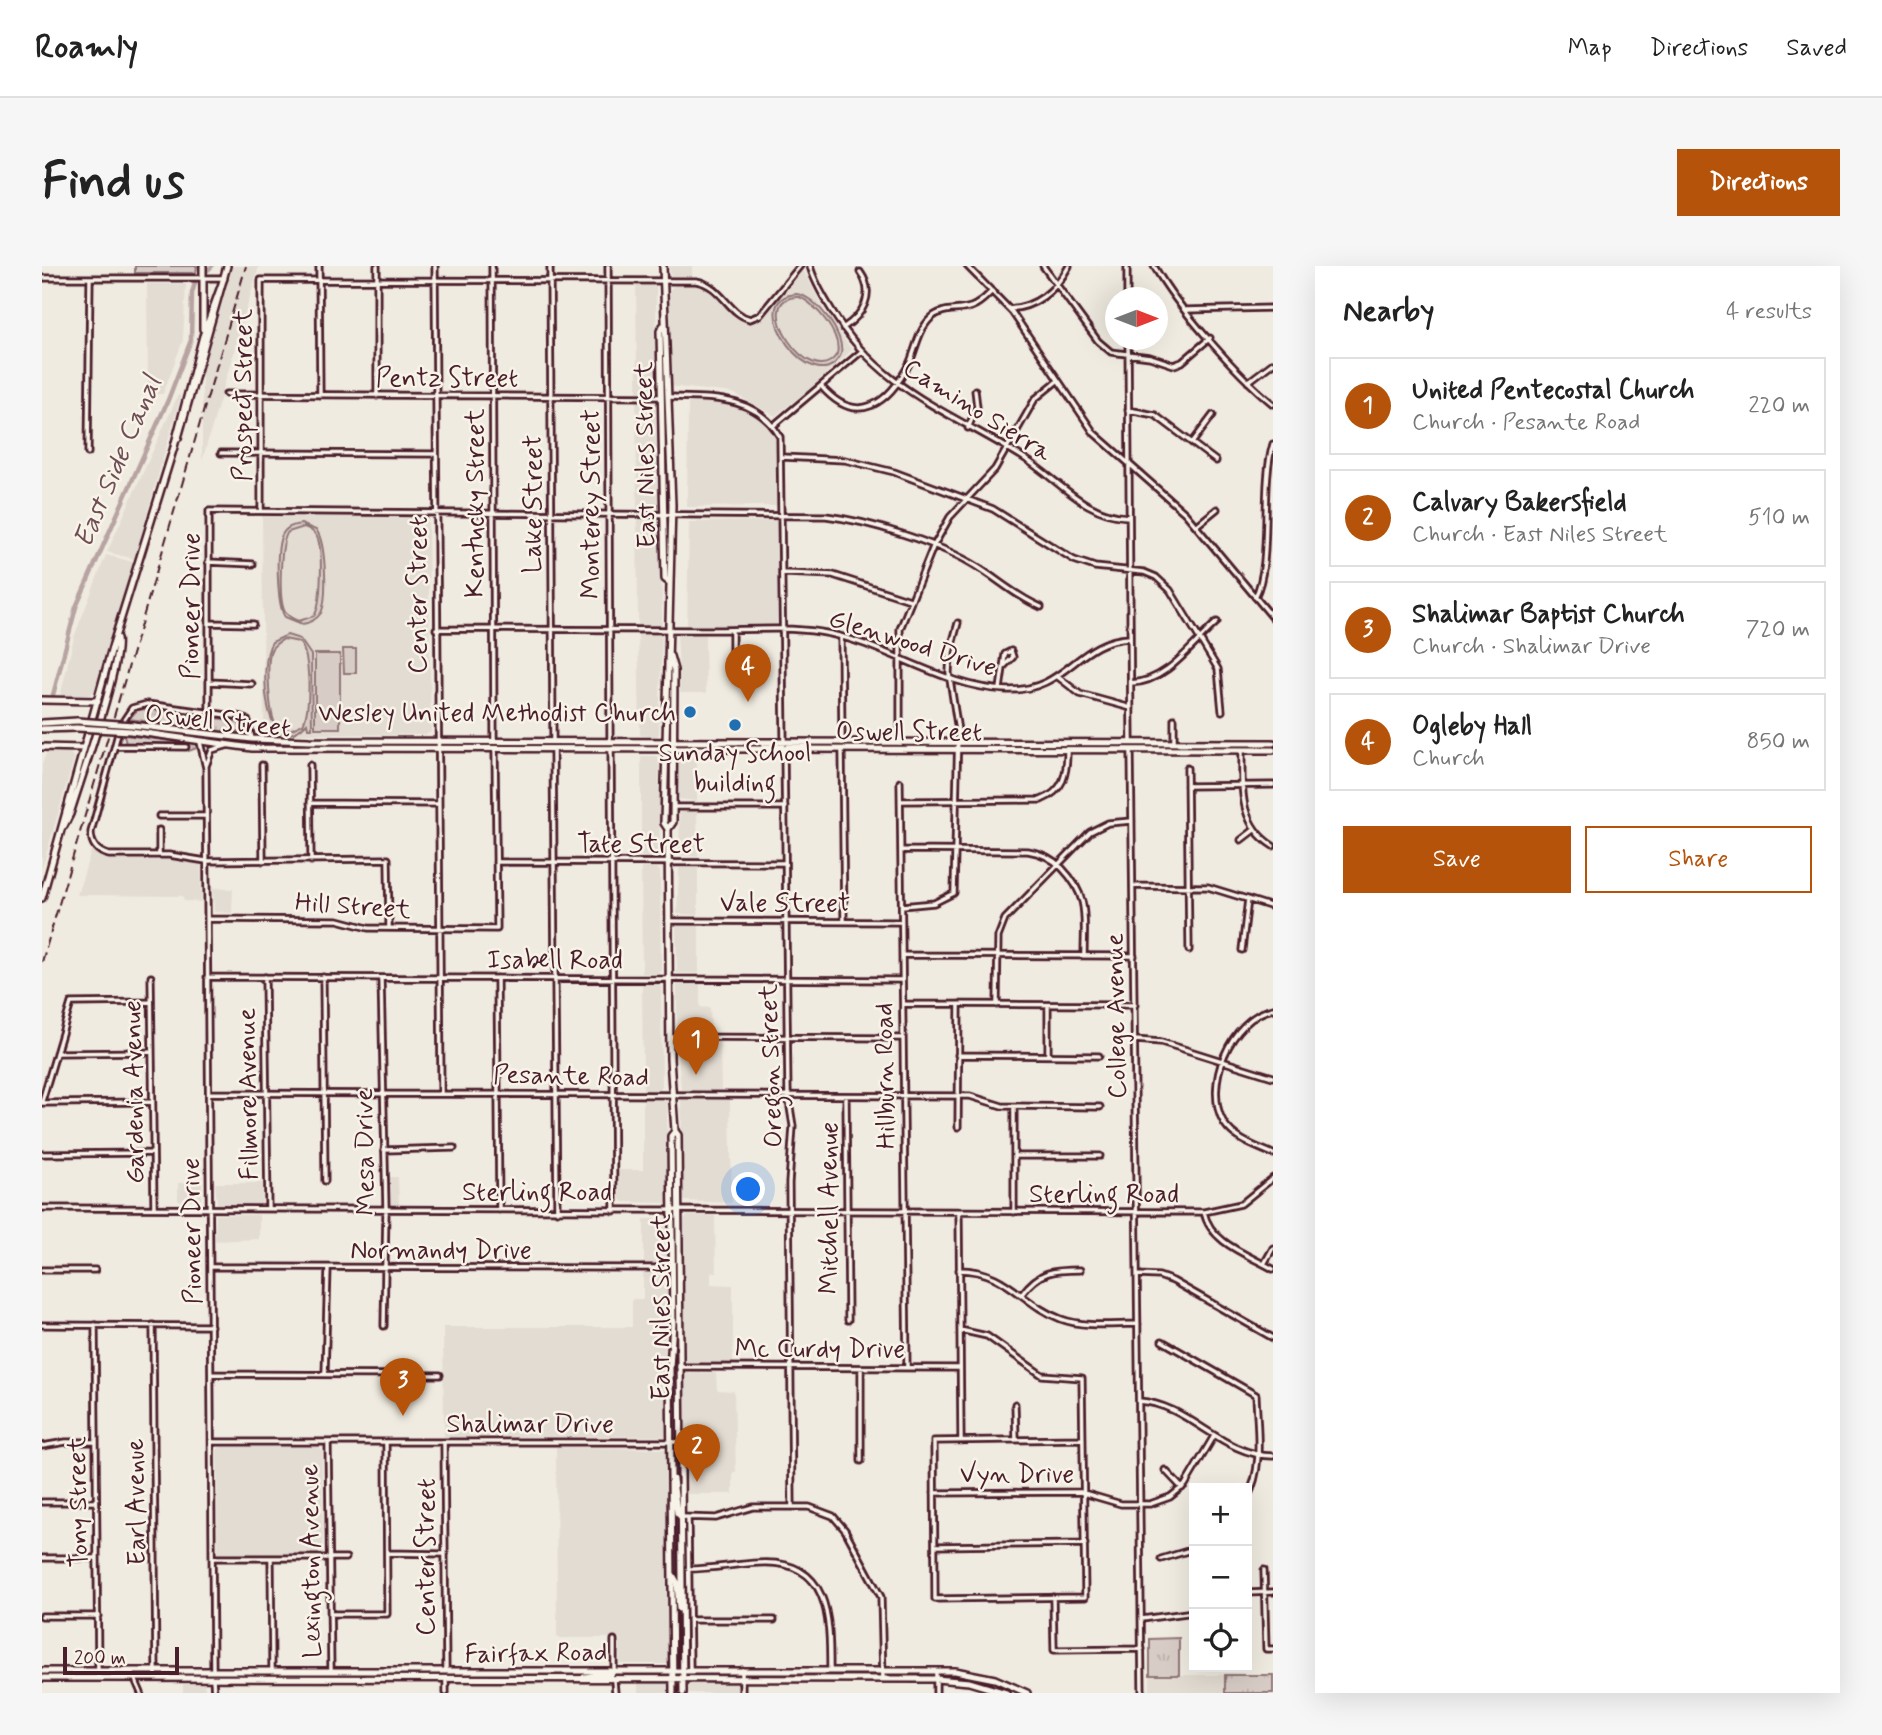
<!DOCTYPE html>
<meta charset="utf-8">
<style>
:root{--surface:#fff;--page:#f6f6f6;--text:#222;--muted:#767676;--line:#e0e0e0;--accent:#b45309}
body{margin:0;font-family:Mynerve,sans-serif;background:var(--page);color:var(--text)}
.controls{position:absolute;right:21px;bottom:21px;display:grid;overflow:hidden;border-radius:0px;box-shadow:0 7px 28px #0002}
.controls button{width:63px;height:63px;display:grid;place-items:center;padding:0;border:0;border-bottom:2px solid var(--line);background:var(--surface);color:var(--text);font:35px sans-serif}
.compass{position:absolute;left:1063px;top:21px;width:63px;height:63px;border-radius:50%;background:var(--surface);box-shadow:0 7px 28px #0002;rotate:90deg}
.scale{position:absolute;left:21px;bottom:18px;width:116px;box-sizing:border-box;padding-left:7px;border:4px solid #4a1f2b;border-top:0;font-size:19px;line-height:24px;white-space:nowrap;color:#4a1f2b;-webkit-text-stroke:5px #f7f3e8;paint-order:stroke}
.you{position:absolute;left:707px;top:924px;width:24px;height:24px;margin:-18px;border:5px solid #fff;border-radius:50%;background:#1a73e8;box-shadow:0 0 0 10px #1a73e833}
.badge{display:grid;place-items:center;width:46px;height:46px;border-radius:50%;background:var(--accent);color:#fff;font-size:23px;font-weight:700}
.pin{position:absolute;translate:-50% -58px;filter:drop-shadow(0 2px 4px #0008)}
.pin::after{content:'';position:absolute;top:37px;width:24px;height:21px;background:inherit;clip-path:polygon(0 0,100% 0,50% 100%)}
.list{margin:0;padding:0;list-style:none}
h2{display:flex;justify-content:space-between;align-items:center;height:91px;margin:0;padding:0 28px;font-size:30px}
h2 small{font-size:23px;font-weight:400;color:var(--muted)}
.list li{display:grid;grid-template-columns:46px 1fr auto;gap:21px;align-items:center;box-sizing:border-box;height:98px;margin:0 14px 14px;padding:0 14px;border:2px solid var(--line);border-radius:0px}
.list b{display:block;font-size:26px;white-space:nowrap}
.list p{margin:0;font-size:23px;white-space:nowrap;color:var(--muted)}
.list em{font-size:23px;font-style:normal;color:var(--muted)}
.actions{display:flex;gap:14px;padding:21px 28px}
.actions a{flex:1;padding:16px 0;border:2px solid var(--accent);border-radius:0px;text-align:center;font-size:24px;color:var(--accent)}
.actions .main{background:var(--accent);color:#fff}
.icon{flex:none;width:38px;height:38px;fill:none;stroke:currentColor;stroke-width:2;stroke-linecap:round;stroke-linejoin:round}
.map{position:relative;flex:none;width:1231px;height:1427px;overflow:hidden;border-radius:0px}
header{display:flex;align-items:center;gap:42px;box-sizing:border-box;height:98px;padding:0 35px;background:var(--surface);border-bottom:2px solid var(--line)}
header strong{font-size:33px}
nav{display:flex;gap:38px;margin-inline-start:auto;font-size:24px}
.intro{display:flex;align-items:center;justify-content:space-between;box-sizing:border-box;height:168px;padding:0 42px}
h1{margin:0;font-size:49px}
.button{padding:18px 32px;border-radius:0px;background:var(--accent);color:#fff;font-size:24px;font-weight:700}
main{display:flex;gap:42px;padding:0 42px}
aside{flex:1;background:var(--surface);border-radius:0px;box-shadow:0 7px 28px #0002}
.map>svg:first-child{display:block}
.built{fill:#e3dcd2}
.grass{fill:url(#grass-tufts);stroke:#917678;stroke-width:2}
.pitch{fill:#d8cdc6;stroke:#917678;stroke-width:2;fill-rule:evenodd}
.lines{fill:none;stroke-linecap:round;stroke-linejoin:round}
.canal{stroke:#b7a4a2;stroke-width:4.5}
.minor-casing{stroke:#4a1f2b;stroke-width:9}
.major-casing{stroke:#4a1f2b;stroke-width:10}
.minor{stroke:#f7f3e8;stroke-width:3.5}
.major{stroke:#f7f3e8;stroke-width:5}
.rail{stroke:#4a1f2b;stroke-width:2;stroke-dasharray:10 5;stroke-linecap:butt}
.major-bridge-casing{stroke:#4a1f2b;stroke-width:10;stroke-linecap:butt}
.major-bridge{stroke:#f7f3e8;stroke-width:5}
.poi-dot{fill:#1f6fb2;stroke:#f7f3e8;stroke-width:2.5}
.labels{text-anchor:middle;stroke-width:5;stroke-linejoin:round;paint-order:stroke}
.street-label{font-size:26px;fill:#4a1f2b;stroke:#f7f3e8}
.poi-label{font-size:26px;fill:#4a1f2b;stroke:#f7f3e8;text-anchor:end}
.water-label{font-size:28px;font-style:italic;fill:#704e55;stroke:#f7f3e8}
</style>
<header>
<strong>Roamly</strong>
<nav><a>Map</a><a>Directions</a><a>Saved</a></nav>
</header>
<div class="intro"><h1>Find us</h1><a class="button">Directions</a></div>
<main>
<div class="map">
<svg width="1231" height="1427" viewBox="0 0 1231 1427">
<defs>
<pattern id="grass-tufts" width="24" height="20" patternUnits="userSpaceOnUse" patternTransform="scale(1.75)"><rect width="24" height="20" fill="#d8cdc6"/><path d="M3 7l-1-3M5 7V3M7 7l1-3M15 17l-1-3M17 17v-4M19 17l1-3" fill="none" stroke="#bbb0aa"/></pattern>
</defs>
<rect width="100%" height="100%" fill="#f0ebe0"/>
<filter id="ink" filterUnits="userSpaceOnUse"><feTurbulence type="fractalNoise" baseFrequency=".0143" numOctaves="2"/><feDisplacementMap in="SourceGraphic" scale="14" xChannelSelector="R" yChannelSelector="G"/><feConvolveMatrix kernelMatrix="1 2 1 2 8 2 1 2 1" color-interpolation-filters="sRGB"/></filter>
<g filter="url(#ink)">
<path class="built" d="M190,0H217L160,195V105Z
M627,0H650V10H629Z
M760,1L783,46L810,84L771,120L733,150L691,127L628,120V23L634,19H662L673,27L695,51L710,55L720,50Z
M105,18H144L141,74L121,128H106Z
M594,19H614L615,125L595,126Z
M136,129L139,130L92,293L65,286Z
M646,133H674L701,140L731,162L738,174L736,240L645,241Z
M594,134L615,137L619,175L618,242H595Z
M220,250L386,251L389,466L383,469L222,468Z
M595,251H619L620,359H596Z
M736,255L735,359H645L647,256Z
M64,289L91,296L54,423L47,429L18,431L32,371Z
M596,367L620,369L617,468L614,471L598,469Z
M635,368L663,369L664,427H638Z
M5,485L28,486L32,493L0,603V498Z
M599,490H613L617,493L618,588L615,592L599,591Z
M640,490H655V535L637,533L636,493Z
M640,546H655L656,591L638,589L637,548Z
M50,582L67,593L139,594L156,597L159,600V636L142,635L141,630L35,629Z
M599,602H614L618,605L619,704L616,708L600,707Z
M637,602H656V649L635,648Z
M171,622L191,623L190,647L172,646Z
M638,658H657V707H635L634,660Z
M600,718H616L619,721L620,820L617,824H601Z
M635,718H658V741L668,742L669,766L635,765Z
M635,776H678L679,824H639Z
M601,834H625L626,937L581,936L578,933L577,904H601Z
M639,834H688L690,937L641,935Z
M341,911H356L357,939H342Z
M136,917H160L159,934L136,935Z
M173,917H220V938H175Z
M174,949H217V973L173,975Z
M645,950H673L674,1006L669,1007V1018L691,1019V1098L641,1097L642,953Z
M602,953H624L625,1000H602Z
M601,1007L627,1008V1044H623L624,1170L402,1171L401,1061H590V1033H601Z
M643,1107H674L675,1124L692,1125L694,1206H691V1228H643Z
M179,1181H277L280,1185L281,1292H176L175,1184Z
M514,1181L625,1183L627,1398H578V1372H515Z
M1108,1409H1183V1427H1108Z
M643,1412H699V1427H643Z
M596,1413H636V1427H596Z
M141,1418H162L164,1427H141Z"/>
<path class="grass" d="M93,0H155L154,7H93Z
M104,443L189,454L196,456L202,464L190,467L87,453L95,444Z
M82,469L153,478L155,482L147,485L146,479L84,478Z
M1137,1372V1409H1108V1373Z
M1183,1409H1231V1427H1183Z"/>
<path class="pitch" d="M755,28C775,31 803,68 799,88C774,140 696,31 755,28ZM757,31C774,37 800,70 795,88C769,129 704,30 757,31Z
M259,258L274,264C284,275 286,333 279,347C274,354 268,357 260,358L243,351C235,340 233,282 240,269C244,261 251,259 259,258ZM262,261C268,263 272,265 275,271C281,283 280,339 272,350L257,355C251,353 247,351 243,346C236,334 238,276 246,266Z
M245,369L258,373L269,389L270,462H266L265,457C222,502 216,397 230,376ZM242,373L257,376C269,388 269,444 261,458L248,464L234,459C227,449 224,396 229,384C232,378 237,376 242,373Z
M301,383H314V407H302Z
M273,388H298V462H273Z"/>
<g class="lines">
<path class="canal" d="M166,4L170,0
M11,429L34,341L126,134L149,74L150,27L153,17"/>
<g class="minor-casing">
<path id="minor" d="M277,0L278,129
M335,0V130
M393,0L399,827
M450,0L452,475
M508,0L511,475
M566,0L568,475
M768,0C772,15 781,30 789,43C837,124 907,145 982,192C1017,214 1043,250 1087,251
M925,0L970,46L1052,167L1143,247L1231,352
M1001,0L1056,75L1069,86L1108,91L1132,99L1140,96L1168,72
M1085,0V32
M1112,0C1135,41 1194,108 1231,138
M0,12H182
M967,43C995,41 1014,24 1027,0
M1143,44L1231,42
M801,62C821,49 834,28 818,6
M1086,74L1089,476
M1206,116L1231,97
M779,120C815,162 847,138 868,96C874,82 877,63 889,52C901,41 915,46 929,41C938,38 944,31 950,25
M184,128L619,131
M627,131C668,132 715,129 738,171L742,475
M1086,144L1113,149L1174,195
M731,160L820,85
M926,162L935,141L933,124
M1150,177L1171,149
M46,187L48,12
M179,187L393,188
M740,191L803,194L852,206L951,243L1032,294L1053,301L1102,306L1114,311L1128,324L1176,403L1180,445
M219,245V14L654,15C680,19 686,48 708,53L718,49L758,0
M1154,260L1175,243
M166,296L211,298
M741,307L791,309L868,334
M1213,331C1231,298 1218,221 1231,178
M167,357L211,358
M394,363C481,363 568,364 655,364C695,365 739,360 778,366C842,376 900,422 965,424C1025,426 1034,374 1088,372
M690,365V405
M799,372L800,477
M962,400L971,391L969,385
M1016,411L1038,428L1089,442
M167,416L210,418
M1089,417C1125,416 1150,378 1175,356
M958,423L963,388L969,385
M167,446V245L784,250C826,255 893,276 929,297C954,311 972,330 999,341
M80,457L90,442L105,438L200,451L206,455L210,473
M77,464L49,566C49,578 55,586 67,589H127L164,595L346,593L347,662
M158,476L164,502L171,1405
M1132,476V453
M858,477V363L891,281L908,251L953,203L993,133L1014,116
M73,480L144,481
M511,483L515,945
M569,483L572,945
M742,484L746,829L751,860L747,917L750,1241
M800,484L802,655
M1089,484L1100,1427
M1200,485C1200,521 1196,558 1231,580
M220,499L221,595
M268,499L269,595
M164,500L170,484L187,479
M1145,502L1147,684
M858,516L865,1102
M1145,520L1231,519
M859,535L999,534C1022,525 1025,508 1025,485
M268,537L395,538
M631,541H743
M117,550H164
M1199,574L1212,564
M859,584L986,585C1000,587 1010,592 1020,602C1048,631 1042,652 1042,690
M117,589V564
M454,596L743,597
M1091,620L1166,621L1231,641
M860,640L892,637L912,627L916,465L907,407L908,386L916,357
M165,653L296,654L326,662L455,663L453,483
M626,655L859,656
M1200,684L1206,633
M860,689L1092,690
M109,711L112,942
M165,711L860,714
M223,711L226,943
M281,711L283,915
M339,712L344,943L342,1060
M455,712L457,944
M861,738L1093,739
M955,739L956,671L963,653L1048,566L1066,557L1090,555
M1231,743C1189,751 1160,820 1182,857C1193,874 1213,880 1231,888
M628,771L860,772
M1093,774L1119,776L1231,811
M14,787L110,786
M916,789L1057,790
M1006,789V739
M167,827L928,830L960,840L1058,841
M804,830L806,1054
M0,835L29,737L109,736
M0,837L110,836
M916,861L917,738
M342,884L412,882
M0,888L110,887
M972,890H1058
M0,942L1162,946L1199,938L1231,912
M917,946L919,1175
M972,946V841
M1162,946C1168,977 1207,989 1231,1003
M1222,998L1231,982
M168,1001L630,1002
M0,1004H53
M917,1004C965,1004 979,1038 1019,1053C1043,1062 1071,1058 1096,1058
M1096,1009L1117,1010L1131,1015L1231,1072
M980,1028C997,1005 1011,1004 1038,1004
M0,1059L169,1060
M53,1059L56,1412
M111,1059L114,1412
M918,1064L945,1070L1000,1109L1040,1112L1043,1331L893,1333L892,1175L1041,1173
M1120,1075L1214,1129C1215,1162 1222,1202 1205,1232
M637,1101L918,1102
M819,1102V1195
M169,1108L398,1109
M283,1108L286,1002
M1097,1135C1147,1138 1180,1190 1231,1190
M973,1138L974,1174
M170,1176H638
M286,1176L289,1405
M402,1176L404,1405
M0,1180L24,1176H53
M1123,1204L1140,1222
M892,1227L1038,1226L1079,1238H1108L1128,1231L1143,1219L1172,1170
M0,1236H54
M639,1251L674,1252L711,1241H767L791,1250L803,1264L839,1331L841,1413
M646,1252L648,1404
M893,1280L1043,1278
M345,1287L402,1288
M0,1292H55
M171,1292H304
M229,1292L230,1405
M1119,1293L1152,1283
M646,1303C671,1303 693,1298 717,1297C788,1293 788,1351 788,1405
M1222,1304L1224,1383H1231
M1205,1327L1231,1326
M1011,1331L1012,1384L1100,1383
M288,1348H345L344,1176
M0,1350H56
M1100,1353L1152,1346
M647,1354H732
M572,1374V1404
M700,1404V1427
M93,1413L99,1427
M171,1413L172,1427
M404,1413V1427
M572,1414L573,1427
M894,1427V1405"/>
</g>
<g class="major-casing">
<path id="major" d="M161,0V63
M621,0L630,239L622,557L626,563L628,793L633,865L636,869L641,1427
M621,60L618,65L623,313L627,316
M136,172L185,0
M0,434L56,435
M0,457L35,455
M91,459L210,473L267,475L1231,477
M0,463L35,462
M89,465L210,482L1231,484
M722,480H739L742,476
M0,481L42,482
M742,484L747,480H765
M22,560L28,548C38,515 80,398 75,372
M626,563L631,556L632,404L628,390
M0,632L71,378L132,181L161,70L182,12
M631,1213L635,1247L639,1251
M631,1309L635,1316L637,1343
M0,1405H913L953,1413L985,1427
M542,1411L569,1408L572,1405
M0,1412L894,1413L927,1416L964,1427
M631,1427L628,1101L631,1057L629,870L633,865"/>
</g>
<use href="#minor" class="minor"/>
<use href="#major" class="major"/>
<path class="rail" d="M0,696L204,0"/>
<g class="major-bridge-casing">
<path id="major-bridge" d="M35,455L91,459
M35,462L89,465"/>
</g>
<use href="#major-bridge" class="major-bridge"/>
</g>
</g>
<g class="poi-dot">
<circle cx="648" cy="446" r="7"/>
<circle cx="693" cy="459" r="7"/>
</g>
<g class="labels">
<g class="street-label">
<text x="405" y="120">Pentz Street</text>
<text transform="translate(200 129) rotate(-90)" y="9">Prospect Street</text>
<text transform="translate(936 143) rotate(32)" y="9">Camino Sierra</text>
<text transform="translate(602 189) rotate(-91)" y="9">East Niles Street</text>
<text transform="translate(432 237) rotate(-90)" y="9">Kentucky Street</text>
<text transform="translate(490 238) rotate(-90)" y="9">Lake Street</text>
<text transform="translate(548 238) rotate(-90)" y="9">Monterey Street</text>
<text transform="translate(375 329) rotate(-90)" y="9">Center Street</text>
<text transform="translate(148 340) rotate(-90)" y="9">Pioneer Drive</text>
<text transform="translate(871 376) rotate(17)" y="9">Glenwood Drive</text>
<text transform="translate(176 454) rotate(6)" y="9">Oswell Street</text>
<text x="867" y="474">Oswell Street</text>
<text x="599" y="586">Tate Street</text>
<text x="743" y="645">Vale Street</text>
<text transform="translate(311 639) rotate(4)" y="9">Hill Street</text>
<text x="513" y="702">Isabell Road</text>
<text transform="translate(1073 750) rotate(-91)" y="9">College Avenue</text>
<text transform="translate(728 800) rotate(-92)" y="9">Oregon Street</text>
<text transform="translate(529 809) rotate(1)" y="9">Pesante Road</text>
<text transform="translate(842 810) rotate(-91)" y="9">Hillburn Road</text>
<text transform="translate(91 826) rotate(-91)" y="9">Gardenia Avenue</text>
<text transform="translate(205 828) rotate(-91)" y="9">Fillmore Avenue</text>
<text transform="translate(322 886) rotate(-91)" y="9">Mesa Drive</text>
<text x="495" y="934">Sterling Road</text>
<text x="1062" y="936">Sterling Road</text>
<text transform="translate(786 942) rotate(-90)" y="9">Mitchell Avenue</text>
<text transform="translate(149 965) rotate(-91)" y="9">Pioneer Drive</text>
<text x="399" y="992">Normandy Drive</text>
<text transform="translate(618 1041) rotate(-90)" y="9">East Niles Street</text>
<text x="778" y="1091">Mc Curdy Drive</text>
<text x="488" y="1166">Shalimar Drive</text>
<text x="975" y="1216">Vyn Drive</text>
<text transform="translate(35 1236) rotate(-91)" y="9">Tony Street</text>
<text transform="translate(93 1236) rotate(-91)" y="9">Earl Avenue</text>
<text transform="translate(383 1291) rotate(-90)" y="9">Center Street</text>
<text transform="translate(268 1295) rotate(-91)" y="9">Lexington Avenue</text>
<text transform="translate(494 1386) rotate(-1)" y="9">Fairfax Road</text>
</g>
<g class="poi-label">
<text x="634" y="455">Wesley United Methodist Church</text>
<text x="693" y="495" text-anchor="middle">Sunday School<tspan x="693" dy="30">building</tspan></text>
</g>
<g class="water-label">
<text transform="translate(74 195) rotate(-67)" y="10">East Side Canal</text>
</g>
</g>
</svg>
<div class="controls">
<button>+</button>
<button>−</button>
<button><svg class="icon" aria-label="locate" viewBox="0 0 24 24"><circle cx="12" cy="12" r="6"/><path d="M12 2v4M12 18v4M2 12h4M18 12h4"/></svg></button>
</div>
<svg class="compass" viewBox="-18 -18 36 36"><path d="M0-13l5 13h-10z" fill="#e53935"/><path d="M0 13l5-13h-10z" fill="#767676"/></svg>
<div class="scale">200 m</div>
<div class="you"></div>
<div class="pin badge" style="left:654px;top:809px">1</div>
<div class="pin badge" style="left:655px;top:1216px">2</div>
<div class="pin badge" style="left:361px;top:1150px">3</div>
<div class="pin badge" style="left:706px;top:436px">4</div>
</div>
<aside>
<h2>Nearby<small>4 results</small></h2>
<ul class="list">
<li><span class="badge">1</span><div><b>United Pentecostal Church</b><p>Church · Pesante Road</p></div><em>220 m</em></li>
<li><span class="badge">2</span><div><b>Calvary Bakersfield</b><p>Church · East Niles Street</p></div><em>510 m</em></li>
<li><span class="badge">3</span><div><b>Shalimar Baptist Church</b><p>Church · Shalimar Drive</p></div><em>720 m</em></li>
<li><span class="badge">4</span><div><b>Ogleby Hall</b><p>Church</p></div><em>850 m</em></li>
</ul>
<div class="actions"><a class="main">Save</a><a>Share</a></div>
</aside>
</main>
